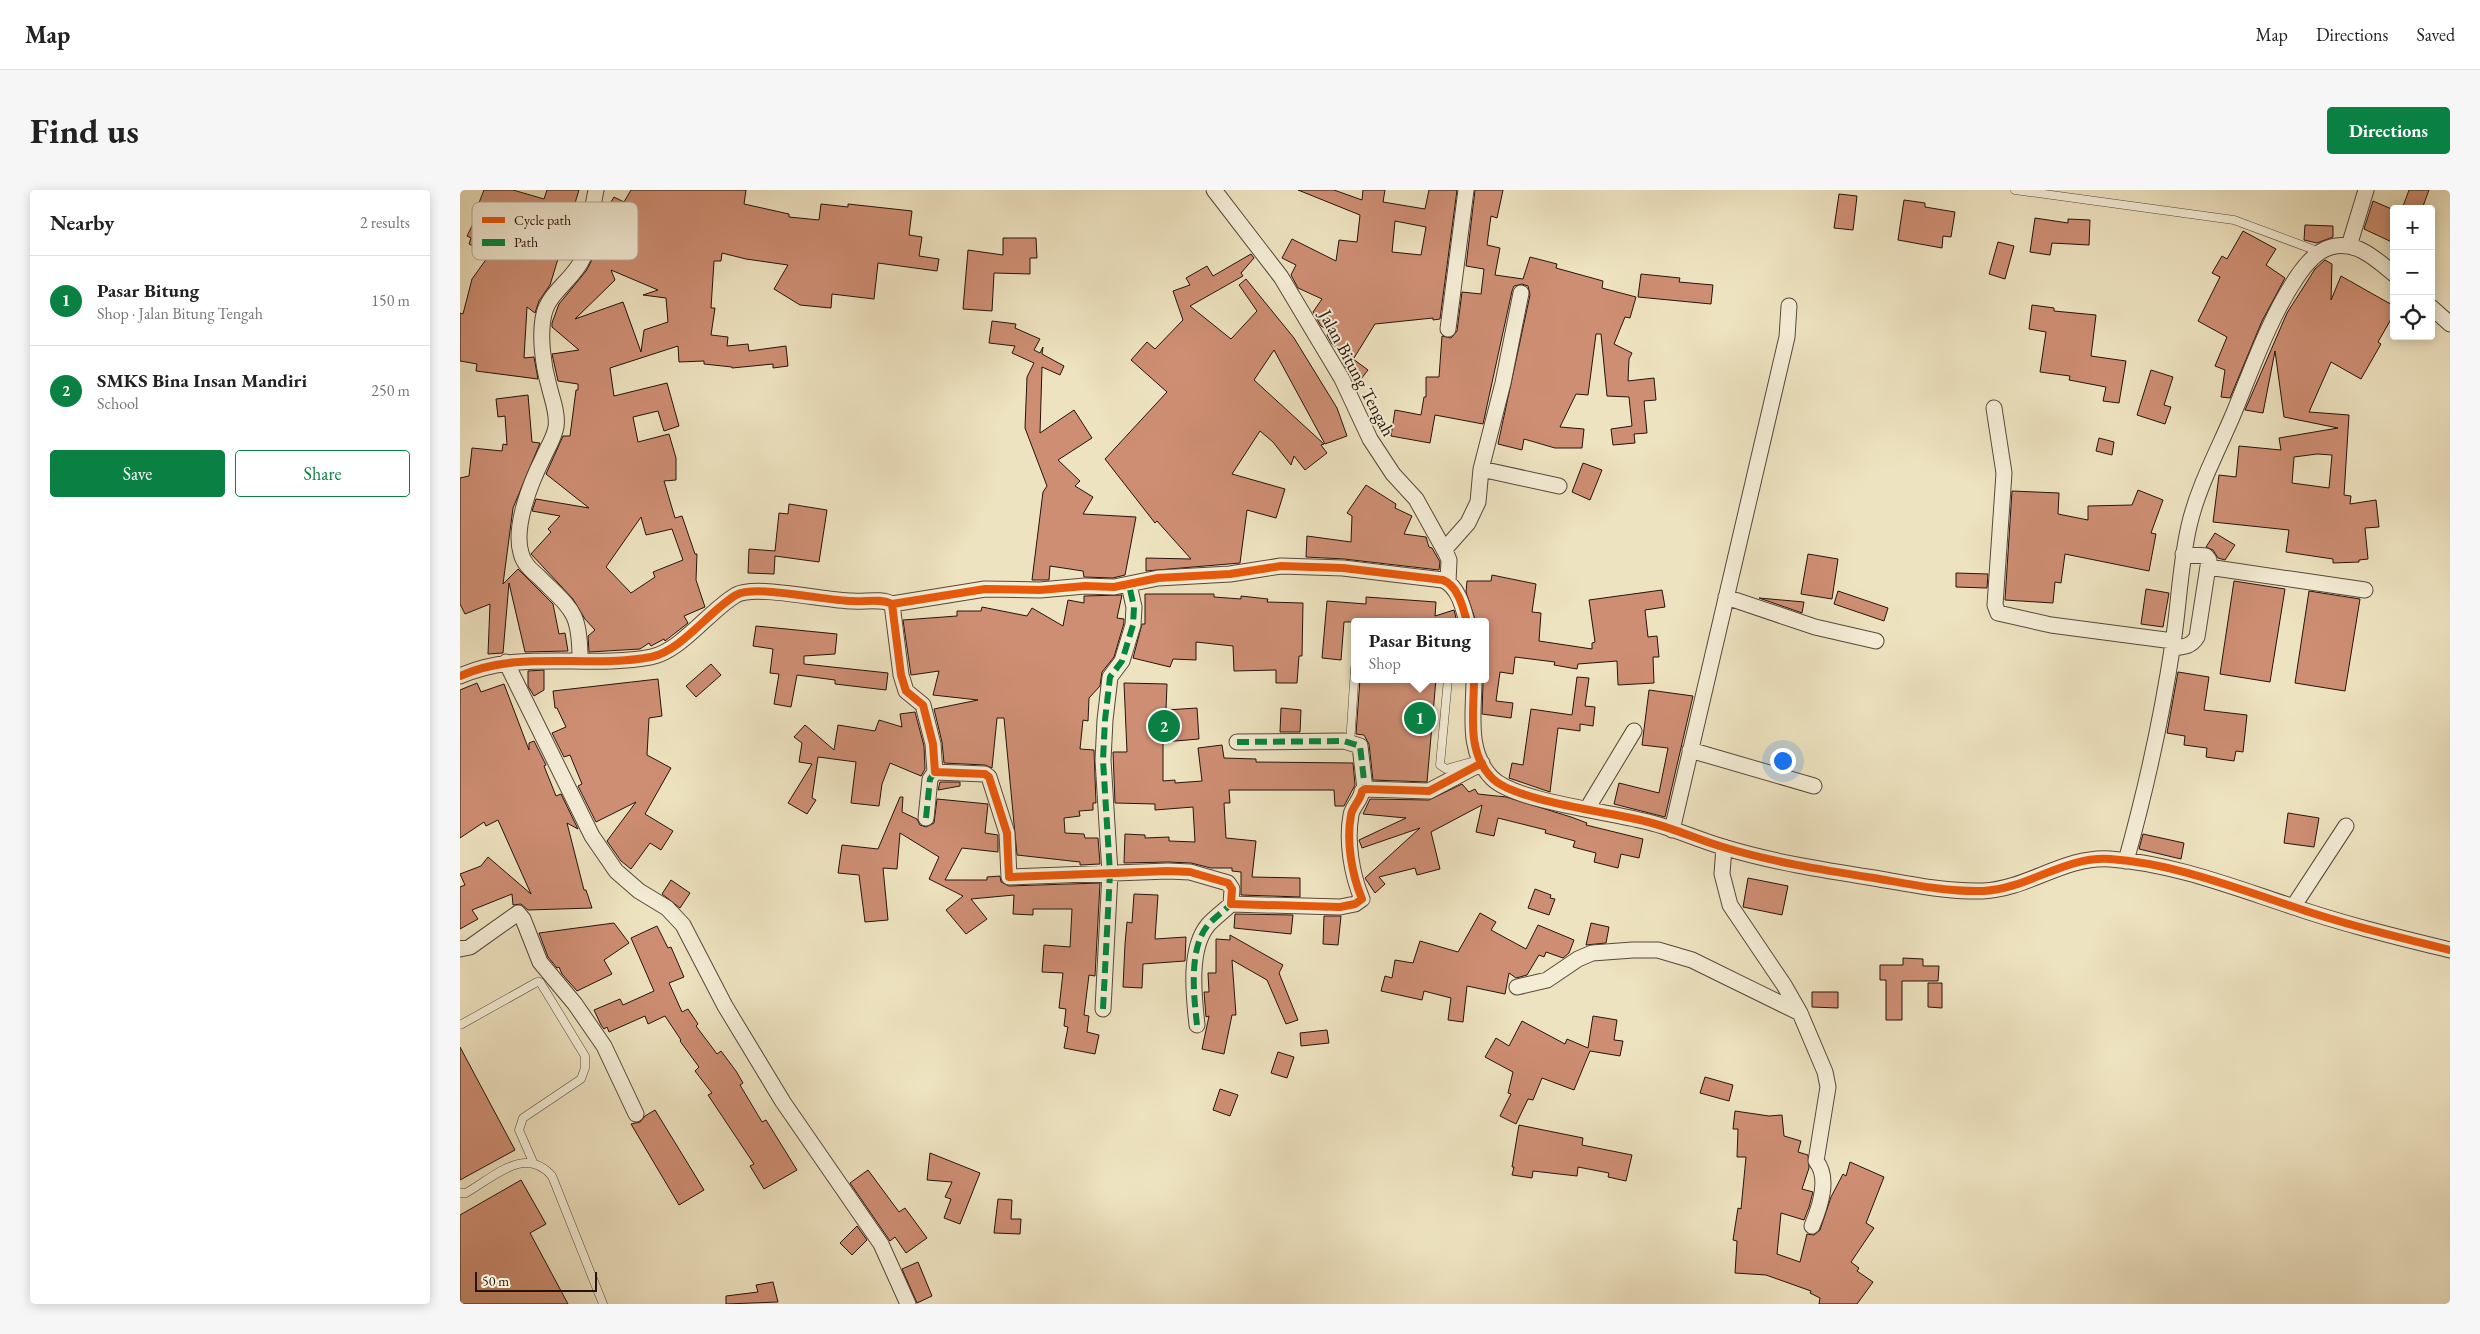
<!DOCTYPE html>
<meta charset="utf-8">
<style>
:root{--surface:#fff;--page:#f6f6f6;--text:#222;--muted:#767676;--line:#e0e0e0;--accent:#0b8043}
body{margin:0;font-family:"EB Garamond",serif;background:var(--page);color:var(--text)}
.controls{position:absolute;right:15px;top:15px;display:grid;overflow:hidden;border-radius:5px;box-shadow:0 2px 12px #0003}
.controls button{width:45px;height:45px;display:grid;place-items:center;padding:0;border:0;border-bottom:1px solid var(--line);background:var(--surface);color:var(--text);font:25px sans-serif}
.scale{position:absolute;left:15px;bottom:12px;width:122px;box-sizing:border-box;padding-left:5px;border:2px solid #26130c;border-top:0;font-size:14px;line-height:18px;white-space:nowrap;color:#26130c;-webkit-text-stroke:4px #f4edd6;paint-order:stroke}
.you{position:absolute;left:1322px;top:570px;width:18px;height:18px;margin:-12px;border:4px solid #fff;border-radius:50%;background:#1a73e8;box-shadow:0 0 0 8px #1a73e833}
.badge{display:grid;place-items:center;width:32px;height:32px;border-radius:50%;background:var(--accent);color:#fff;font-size:16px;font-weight:700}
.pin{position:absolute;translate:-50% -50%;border:2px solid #fff;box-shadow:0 1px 5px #0006}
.popup{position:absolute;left:891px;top:428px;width:138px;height:65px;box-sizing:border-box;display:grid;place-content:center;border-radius:5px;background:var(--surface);filter:drop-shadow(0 1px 4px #0005);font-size:16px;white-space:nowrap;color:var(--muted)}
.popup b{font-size:19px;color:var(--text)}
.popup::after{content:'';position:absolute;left:50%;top:100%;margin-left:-10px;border:10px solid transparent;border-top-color:var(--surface)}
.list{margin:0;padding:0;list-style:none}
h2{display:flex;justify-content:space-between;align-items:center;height:65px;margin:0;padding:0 20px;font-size:21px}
h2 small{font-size:16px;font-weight:400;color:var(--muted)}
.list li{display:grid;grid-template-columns:32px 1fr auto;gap:15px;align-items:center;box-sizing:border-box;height:90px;padding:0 20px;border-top:1px solid var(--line)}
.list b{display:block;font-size:19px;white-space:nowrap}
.list p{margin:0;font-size:16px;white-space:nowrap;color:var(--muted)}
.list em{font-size:16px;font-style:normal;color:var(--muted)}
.actions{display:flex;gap:10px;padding:15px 20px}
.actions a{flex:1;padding:11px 0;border:1px solid var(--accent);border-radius:5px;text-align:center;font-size:18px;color:var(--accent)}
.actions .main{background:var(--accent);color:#fff}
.icon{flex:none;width:28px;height:28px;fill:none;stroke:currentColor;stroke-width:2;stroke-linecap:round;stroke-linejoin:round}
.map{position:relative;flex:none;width:1990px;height:1114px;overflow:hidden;border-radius:5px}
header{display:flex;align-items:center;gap:30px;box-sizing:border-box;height:70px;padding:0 25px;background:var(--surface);border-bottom:1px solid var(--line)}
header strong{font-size:24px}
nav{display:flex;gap:28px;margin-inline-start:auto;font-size:18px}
.intro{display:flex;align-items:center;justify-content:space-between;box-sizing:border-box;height:120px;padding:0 30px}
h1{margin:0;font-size:35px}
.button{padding:12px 22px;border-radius:5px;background:var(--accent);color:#fff;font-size:18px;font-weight:700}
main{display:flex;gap:30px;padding:0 30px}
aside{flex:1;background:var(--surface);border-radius:5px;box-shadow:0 2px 12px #0003}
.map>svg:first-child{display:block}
.building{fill:#ce8e73;stroke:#26130c;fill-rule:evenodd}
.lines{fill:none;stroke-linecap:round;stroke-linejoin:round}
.lane-casing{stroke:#584739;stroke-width:9}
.street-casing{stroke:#584739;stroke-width:17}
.lane{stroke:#f4edd6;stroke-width:8}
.street{stroke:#f4edd6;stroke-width:15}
.quiet{stroke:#00873e;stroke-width:6;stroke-dasharray:12 6;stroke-linecap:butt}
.cycleway-casing{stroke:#f4edd6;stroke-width:11}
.cycleway{stroke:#e8590c;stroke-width:8}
.labels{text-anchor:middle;stroke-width:4;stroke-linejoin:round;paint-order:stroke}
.street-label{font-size:18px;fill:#26130c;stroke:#f4edd6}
.key{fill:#f4edd6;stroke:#b6ac99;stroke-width:1}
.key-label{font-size:14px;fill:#26130c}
</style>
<header>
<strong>Map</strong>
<nav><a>Map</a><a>Directions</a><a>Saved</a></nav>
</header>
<div class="intro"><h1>Find us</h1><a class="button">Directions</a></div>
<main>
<aside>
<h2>Nearby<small>2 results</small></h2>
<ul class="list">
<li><span class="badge">1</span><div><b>Pasar Bitung</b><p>Shop · Jalan Bitung Tengah</p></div><em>150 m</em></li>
<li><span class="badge">2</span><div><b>SMKS Bina Insan Mandiri</b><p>School</p></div><em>250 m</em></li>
</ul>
<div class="actions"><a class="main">Save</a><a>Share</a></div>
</aside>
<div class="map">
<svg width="1990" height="1114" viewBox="0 0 1990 1114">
<rect width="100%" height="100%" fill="#eee3c0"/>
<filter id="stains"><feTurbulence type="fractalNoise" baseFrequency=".004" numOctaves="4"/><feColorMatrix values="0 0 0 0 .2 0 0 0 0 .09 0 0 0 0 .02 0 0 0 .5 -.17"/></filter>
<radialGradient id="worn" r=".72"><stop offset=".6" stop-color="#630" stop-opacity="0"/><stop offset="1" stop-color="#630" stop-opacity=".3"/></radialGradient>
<path class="building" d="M24,0H53L84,9L87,0H119L90,95L79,111L75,123L67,117L64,168L74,167L78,189L16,181L17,174L0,171V123L3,124L12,89L30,64L9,54L11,48L7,46L18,24L15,23Z
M171,0H286L284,14L329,24V27L359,30L361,14L388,17V14L452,21L449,45L462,47L459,66L479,69L477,81L418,73L414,109L372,104L371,118L340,115L314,99L328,75L286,69L262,63L261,71H254L251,118H255L251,145L268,147L267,156L288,154L289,161L326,156L328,176L313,178V174L272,178V177L244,174V171L219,172L218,156L150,178L154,206L207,193L219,236L204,241L198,221L173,227L178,252L209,244L216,268V290L204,291L215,328L222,326L235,364H237L236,390L245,417L224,426L228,433L205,451L204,449L191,456L189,453L180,459L129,462L128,446L135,440L125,429L113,409L71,364L91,342L88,339L100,326L72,321L76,309L129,318L86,284L103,246H110L116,200H118V194L98,191L92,164L119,160L92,137V133L99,114L126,81L133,68L153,51L137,42L139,32L154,7L164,12ZM151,80L198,100L183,105L206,108L208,132L184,140L181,162L163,112L115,129L155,90ZM181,327L186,345L212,339L223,370L193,382L195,387L171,403L146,377Z
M838,0H874L902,10L903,0H925L923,12L965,19L969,0H997L980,129L973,130V128L915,134L894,168L872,154L867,145L870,141L861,136L853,122L862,109L838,98L831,85L836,75L822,68L832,49L876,71L879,50L897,52L900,25ZM935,31L966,37L961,65L932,62Z
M1015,0H1043L1037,28L1031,26L1027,55L1040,58L1035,85L1063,89L1070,67L1097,74L1096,78L1143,91L1142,98L1176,107L1170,128L1165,127L1154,154L1172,163L1169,169L1168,191L1194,188L1196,210L1184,211L1187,243L1174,244L1175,253L1153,255L1151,239L1172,236L1169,207L1147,206L1141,144H1136L1128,205L1116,204L1100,237L1124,239L1122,258H1095L1064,249L1062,260L1038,254L1070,105L1068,96L1062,94L1054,96L1052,101L1023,234L975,225L970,253L931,246L935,220L961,225L964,207H966V187H979L982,146L991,148L997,141L1002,102L1021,104L1024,79L1006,76Z
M1949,0H1969L1962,19H1942Z
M1379,4L1397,6L1393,40L1374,38Z
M1444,10L1465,13V17L1495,22L1491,47L1483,46L1482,58L1438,50Z
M1913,11L1934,20V53L1904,39Z
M1575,28L1608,33V29L1630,30L1629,55L1592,53L1590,65L1570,62Z
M1845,35L1873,36V47L1857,53L1844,50Z
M1783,41L1816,59L1806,75L1825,88L1802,131L1770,208L1761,207L1765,180L1755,176L1767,147L1738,131L1760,87L1752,83L1762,66L1767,69Z
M543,48H576L577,68H570V84L534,83L532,121L503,119L508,60L543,65Z
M1538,52L1554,56L1545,89L1529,84Z
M791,64L794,68L781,83L783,86L730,116L771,149L797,121L779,95L786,89L834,148L877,218L887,246L865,254L814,160L794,190L864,254L861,255L867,263L845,280L834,266L831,275L813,252L800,241L772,284L825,299L816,328L787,320L780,373L686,381V368L731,369L697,331L695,333L645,269L707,202L671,170L687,152L695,159L723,130L713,101L730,95L726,88L747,76L753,86Z
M1865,70L1872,74L1871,110L1881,86L1934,116V124L1918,152L1921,154L1901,189L1871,172L1849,222L1889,225L1884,305L1891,306L1890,314L1916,310L1919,337L1905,338L1908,369L1899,370V372L1873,373V369L1826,362L1829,340L1753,332L1759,285L1776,287L1779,256L1821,260L1819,248L1878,238L1824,227L1815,161L1803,223L1785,220L1827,123L1855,79ZM1857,264L1872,265L1869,298L1832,293L1834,267Z
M1181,84L1220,88L1219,92L1253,95L1251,114L1178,107Z
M1572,115L1594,118V121L1636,125L1631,166L1666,171L1659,213L1643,211L1646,197L1609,190L1610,186L1580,182L1586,142L1569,139Z
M532,131L556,134L555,138L580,149L574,160L580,163L583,157L582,164L604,176L600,185L582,177L580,243L614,220L632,248L598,270L620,291L615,296L633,307L623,324L676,327L665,385L653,388L624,387L623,381L590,376L589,390H572L583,302L587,296L565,238L567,187L574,173L552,163L555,156L529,153Z
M889,166L908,180L898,193L892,189L883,173Z
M1691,180L1713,187L1704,215L1711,217L1705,234L1677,225Z
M68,205L72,252L80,253L53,318L43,394L58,379L93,414L99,444L105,443L108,461L65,462L49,393L43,463L28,464L30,414L5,424L0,414V288L9,286L12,258L42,261L43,254L47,255L45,226L38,227L36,209Z
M1639,248L1654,252L1652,265L1636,261Z
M1123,273L1142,280L1130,310L1112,302Z
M906,295L936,314L935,318L952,326L944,344L966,347L969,357L972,358L980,372L979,380L884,369L846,367L847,346L891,352L892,326L887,323Z
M1678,300L1703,310L1691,343L1696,344L1689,381L1605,364L1601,393L1595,392L1593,413L1545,410L1552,301L1599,303L1598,324L1628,330V316L1672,315Z
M329,314L367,320L359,372L315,366L314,384L288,383L289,359L315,361L319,323L328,324Z
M1755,343L1775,355L1765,370L1758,368L1753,360L1746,357Z
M1348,364L1378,369L1372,409L1341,404Z
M1496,383L1528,384L1527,398L1496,397Z
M1032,385L1076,394L1072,422L1081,423L1079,451L1132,459V453L1135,452L1129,410L1202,400L1205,417L1185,420L1188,447L1197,446L1199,467H1193L1194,493L1158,495L1157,471L1118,474L1117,479L1094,475L1095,472L1055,467L1053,484L1040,482L1036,511L1053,513L1051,528L1022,524L1025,432H1016L1006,402L1007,391H1031Z
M1774,391L1825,399L1810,492L1760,484Z
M1686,399L1709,403L1703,437L1681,434Z
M1378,401L1428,418L1424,431L1374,414Z
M1849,401L1900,409L1885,501L1835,493Z
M685,404H754V407L781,409V406L808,409L807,412L843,413L842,466H839L837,493H816V480L774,481L773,456L736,452V470L713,469L710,477L673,468L682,434H685Z
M662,405L657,428L664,429V433L654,467L642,482L640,496L629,508L628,531L623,530L620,559L634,560L636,613H633V620L619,621L620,626L604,628L605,643L624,644L625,648H638L640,674L620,675V672L557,665L544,528H537L532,578L525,575L484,573L482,552L474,519L518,510L473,505L479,481L451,485L443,430L497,426V421H521L522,417L567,426L572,418L603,436L608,410L624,413V406Z
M906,407L976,412L975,426L994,420L997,432H884L881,470L862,468L867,411L906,414Z
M1299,408L1344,412L1342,423Z
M296,436L377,444L375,464L344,466V474L428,483L426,500L375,494V490L337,485L331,517L314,514L319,484L310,483L313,459L293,456Z
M251,474L261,485L236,507L226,496Z
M84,480V500L74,506L68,496V481Z
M1718,482L1749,487L1744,520L1787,525L1783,562L1776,561L1774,571L1746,567L1747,558L1724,555L1725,546L1707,543Z
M1117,487L1129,488L1125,516L1135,517L1133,536L1120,534V541L1098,538L1090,602L1049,588L1052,573L1063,575L1071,519L1112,525Z
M198,489L202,526L189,528L187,565L211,578L185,624L213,641L201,660L190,653L171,679L161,671L147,651L176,612L136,632L118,596L122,594L110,565L104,567L92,543L106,537L97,518H95L93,501Z
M900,489H976L967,592L913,590L909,554L904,545L896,544Z
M17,493L21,502L44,494L69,560V553L74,551L86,575L84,576L96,606L101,604L118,639L107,633L124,700H126L132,718L68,720L61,714L53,715L52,704L12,720L18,729L0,739V697L5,695L0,684L21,676L28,667L71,704L38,630L26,636L24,632L0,648V500Z
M664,493L707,494L706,520L737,518L739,549L703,552V591L715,590V593L742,591L738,558L762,555L764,568L796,569V572L893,573L895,595L884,616H875L874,600H769L770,613H764L766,648L796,651L792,687L840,688V707L781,705V682L772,681V678H751L731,673L708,672L664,673L665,644L685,645V648L709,647V651L735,652L733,617L695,620V614L655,613L653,562H667Z
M1189,500L1233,506L1205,627L1154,614L1159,593L1199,603L1208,558L1182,555Z
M821,518L841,520L840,542H820Z
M455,522L464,556L465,579L461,586L430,573L422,594L419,616L391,613L396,572L358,567L352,608L356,610L347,624L328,613L352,574L339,572L342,553L334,547L345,535L374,560L378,535L415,541L419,530L442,537L440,524Z
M480,592H500V596L478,600Z
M1002,594L1009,602L1015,599L1018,604L1046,607L1111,627L1127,633L1126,635L1183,649L1179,668L1161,664L1158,678L1134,672L1136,663L1113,657L1115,651L1085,643L1086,640L1038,628L1034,646L1016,642L1022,615L971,642L980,679L957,685L955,678L919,687L925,694L915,703L905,688L960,638L902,658L899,650L946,628L903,624L910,609L969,610Z
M440,607H443L442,622L457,629L460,635L466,637L474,633L477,609L528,614L525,643L538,645V662L502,658L485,690H527V687L540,686L541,692L549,696L640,693L635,786L629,785L624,825L629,826L627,842L639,845L635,864L604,858L608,837L604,836L606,819L599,818L603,783L582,782L584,755L610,757L612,719H573V725L553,724L554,705L511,709L527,729L506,744L486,720L503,706L469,689L479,667L440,643L437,679L423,678L428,730L405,732L399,685L378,683L382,655L418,659Z
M1828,623L1859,628L1854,657L1824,653Z
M1683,644L1724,653L1721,669L1679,659Z
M1288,688L1328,696L1322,725L1283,717Z
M211,690L230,703L220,718L202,704Z
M1075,699L1091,705L1090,708L1095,709L1089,725L1068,718Z
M674,704L698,705L695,749L726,747L725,771L683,774L682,798L663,797L665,754L667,732L672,733Z
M1020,723L1036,732L1031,740L1066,759L1078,735L1114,750L1109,763L1103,768L1086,762L1084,767L1079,765L1067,785L1056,788L1049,783L1045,804L1007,796L1003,832L988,830L991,808L964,801L962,810L921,801L925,786L932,788L935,770L953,773L960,751L998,762Z
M775,724L833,725L831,744L774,738Z
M864,726H881L878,755L863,754Z
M154,733L169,753L144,770L152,784L117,801L102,784L99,777L97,778L88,767L79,743Z
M1131,733L1149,737L1146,753L1126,755Z
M197,736L208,758L211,757L224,787L209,793L222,822L228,819L238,834L236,836L257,864L261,861L276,881L283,893L280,895L302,932L306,930L337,980L304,999L290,976L294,974L248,905L252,903L235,881L239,877L220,851L221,850L205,826L188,834L185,826L149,842L147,837L144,839L141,835L134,820L160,809L163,815L194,801L171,748Z
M770,745L823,775L819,783L838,830L826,834L807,790L772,770L776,825H772L764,864L742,859L749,826L746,827L744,802H749L748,783H756V749L770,750Z
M1443,768L1463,769V776H1479L1478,791H1442V830H1426V790H1420V775H1443Z
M1468,793H1482V818L1468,817Z
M1352,802H1378V818L1352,817Z
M1133,826L1157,830L1154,850L1163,851L1160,866L1130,861L1114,900L1082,888L1073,910L1068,909L1056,934L1040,926L1051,904L1048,903L1053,882L1025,867L1036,848L1049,856L1062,831L1105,854L1107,849L1128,858Z
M867,840L869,853L841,856L840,843Z
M0,857L55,960L0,990Z
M818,862L834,867L827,888L811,883Z
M1245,887L1273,895L1269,911L1240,903Z
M760,899L778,905L770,926L753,920Z
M195,920L244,1000L219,1015L171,934L180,932L185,926Z
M1275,921L1309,926L1322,925L1324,946L1341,951L1338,962L1348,965L1349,978L1342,999L1353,1002L1349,1017L1344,1030L1321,1023L1317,1064L1340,1072L1347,1044L1354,1045L1360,1040L1371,1007L1383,984L1386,986L1390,972L1424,987L1406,1033L1414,1038L1391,1072L1399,1078L1397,1081L1413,1092L1397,1114H1359L1360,1108L1350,1103L1351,1101L1306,1085L1275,1083L1277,1051L1273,1050L1278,1018L1281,1019L1286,967H1277L1278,939H1273Z
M1059,935L1123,948L1122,955L1172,965L1166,991L1148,987L1149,983L1118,977L1117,986L1073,981L1072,988L1052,985L1054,977H1052Z
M470,963L520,983L500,1034L484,1028L491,1009L485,1007L492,992L467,990Z
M408,980L439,1022L445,1018L467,1048L446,1063L435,1047L430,1051L390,993Z
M61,990L86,1034L70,1043L108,1114H0V1025Z
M538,1009L552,1010L551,1029H561L560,1044L534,1043Z
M397,1036L407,1050L392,1065L380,1053Z
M458,1072L472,1106L457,1113L442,1079Z
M313,1092L318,1112L266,1114V1106L298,1102L296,1095Z"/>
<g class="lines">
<g class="lane-casing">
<path id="lane" d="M1555,0L1774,30L1860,62
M988,489L980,575L986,579L1011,572
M890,554L895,478
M2,834L77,792H80L125,866V878L121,889L63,928L59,940L73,972
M0,1003H6C34,987 65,955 92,986L143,1114"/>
</g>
<g class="street-casing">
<path id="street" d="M754,0L821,87L882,189L910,249L933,284L956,309L986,363L989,370L988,392
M1889,56L1906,0
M1971,117L1990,134
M988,139L1006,0
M1534,218L1544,283L1535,415L1538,423L1591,435L1713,451
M1021,279L1099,296
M984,360L1008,333L1018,312L1021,279L1043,193L1061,103
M1748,377L1905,400
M1266,407L1355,437L1416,451
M432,414L441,485L446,501L463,515L473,554L475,582L525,584L529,587L547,643L549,687L708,681L730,682L768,693L772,699L771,714L880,717L895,714L902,709C892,685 886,652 891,625C892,617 901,610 902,601L905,599L969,601L1022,573
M1712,458C1723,457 1731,457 1737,447L1749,370L1746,366L1723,364
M120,470C120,421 112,420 79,387C71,380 63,373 61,363C53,336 71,292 83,268C88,257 94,248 96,237C98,223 92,209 89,196C83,175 79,145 84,124C89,102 114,89 123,68L136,0
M46,472L132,646L156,681L179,701L207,718L223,735L265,816L323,912L421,1054L448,1114
M0,486C61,459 127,479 191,467C221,461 249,421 276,405C296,394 366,411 392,411C406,412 421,408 432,414L525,399L580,400L625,396L654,397L698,388L770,384L821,376L883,378L983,390C998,396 1003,417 1007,432
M1014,489C1014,523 1006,562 1032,588C1054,611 1150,622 1184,631C1211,637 1236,649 1263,657C1312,672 1363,680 1414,688C1449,694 1486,702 1523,701C1568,699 1604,666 1650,669C1711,673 1773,697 1831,716C1883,734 1937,747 1990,760
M777,552L884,551L900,556L905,599
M1230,560L1354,596
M1127,619L1174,541
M466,628L470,589L475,582
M1212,640L1327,147L1329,116
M1264,657L1262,684L1270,715L1324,795L1340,823L1365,882L1368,897L1356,971C1370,988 1360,1017 1352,1036
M1666,671C1686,599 1702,527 1713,453C1719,414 1720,375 1729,336C1738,296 1759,259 1775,220C1793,176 1810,127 1837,87C1845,75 1856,61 1871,57C1896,50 1916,69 1934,84
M1833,717L1886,636
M0,759L10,757L58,723L63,729L80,772L115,814L144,856L176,924
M1057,797L1087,790L1118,769L1132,763L1173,760H1198L1232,770L1340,823
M643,819L650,683L643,570L645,530L650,487L662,471L673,435L674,417L669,395
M737,835C734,807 728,759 748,735C754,728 764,721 771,714"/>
</g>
<use href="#lane" class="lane"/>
<use href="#street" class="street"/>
<path class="quiet" d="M777,552L884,551L900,556L905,599
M466,628L470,589L475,582
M643,819L650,683L643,570L645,530L650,487L662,471L673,435L674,417L669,395
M737,835C734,807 728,759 748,735C754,728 764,721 771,714"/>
<g class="cycleway-casing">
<path id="cycleway" d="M432,414L441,485L446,501L463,515L473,554L475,582L525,584L529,587L547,643L549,687L708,681L730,682L768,693L772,699L771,714L880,717L895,714L902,709C892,685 886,652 891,625C892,617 901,610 902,601L905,599L969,601L1022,573
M0,486C61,459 127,479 191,467C221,461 249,421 276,405C296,394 366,411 392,411C406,412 421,408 432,414L525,399L580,400L625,396L654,397L698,388L770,384L821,376L883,378L983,390C998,396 1003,417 1007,432
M1014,489C1014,523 1006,562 1032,588C1054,611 1150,622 1184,631C1211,637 1236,649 1263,657C1312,672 1363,680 1414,688C1449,694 1486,702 1523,701C1568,699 1604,666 1650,669C1711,673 1773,697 1831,716C1883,734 1937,747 1990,760"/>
</g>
<use href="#cycleway" class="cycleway"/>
</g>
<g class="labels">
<g class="street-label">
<text transform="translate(897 183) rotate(62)" y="6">Jalan Bitung Tengah</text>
</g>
</g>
<rect x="12" y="12" width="166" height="58" rx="8" class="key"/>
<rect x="22" y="27" width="23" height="6" fill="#e8590c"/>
<rect x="22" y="49" width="23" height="7" fill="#00873e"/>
<g class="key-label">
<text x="54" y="35">Cycle path</text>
<text x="54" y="57">Path</text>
</g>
<rect width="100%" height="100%" filter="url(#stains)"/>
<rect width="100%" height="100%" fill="url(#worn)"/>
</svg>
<div class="controls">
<button>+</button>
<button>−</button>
<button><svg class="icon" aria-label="locate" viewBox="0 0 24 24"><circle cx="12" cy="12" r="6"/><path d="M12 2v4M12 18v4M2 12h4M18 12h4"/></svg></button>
</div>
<div class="scale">50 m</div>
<div class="you"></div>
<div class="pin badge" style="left:960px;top:528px">1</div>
<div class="popup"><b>Pasar Bitung</b>Shop</div>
<div class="pin badge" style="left:704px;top:536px">2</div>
</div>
</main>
